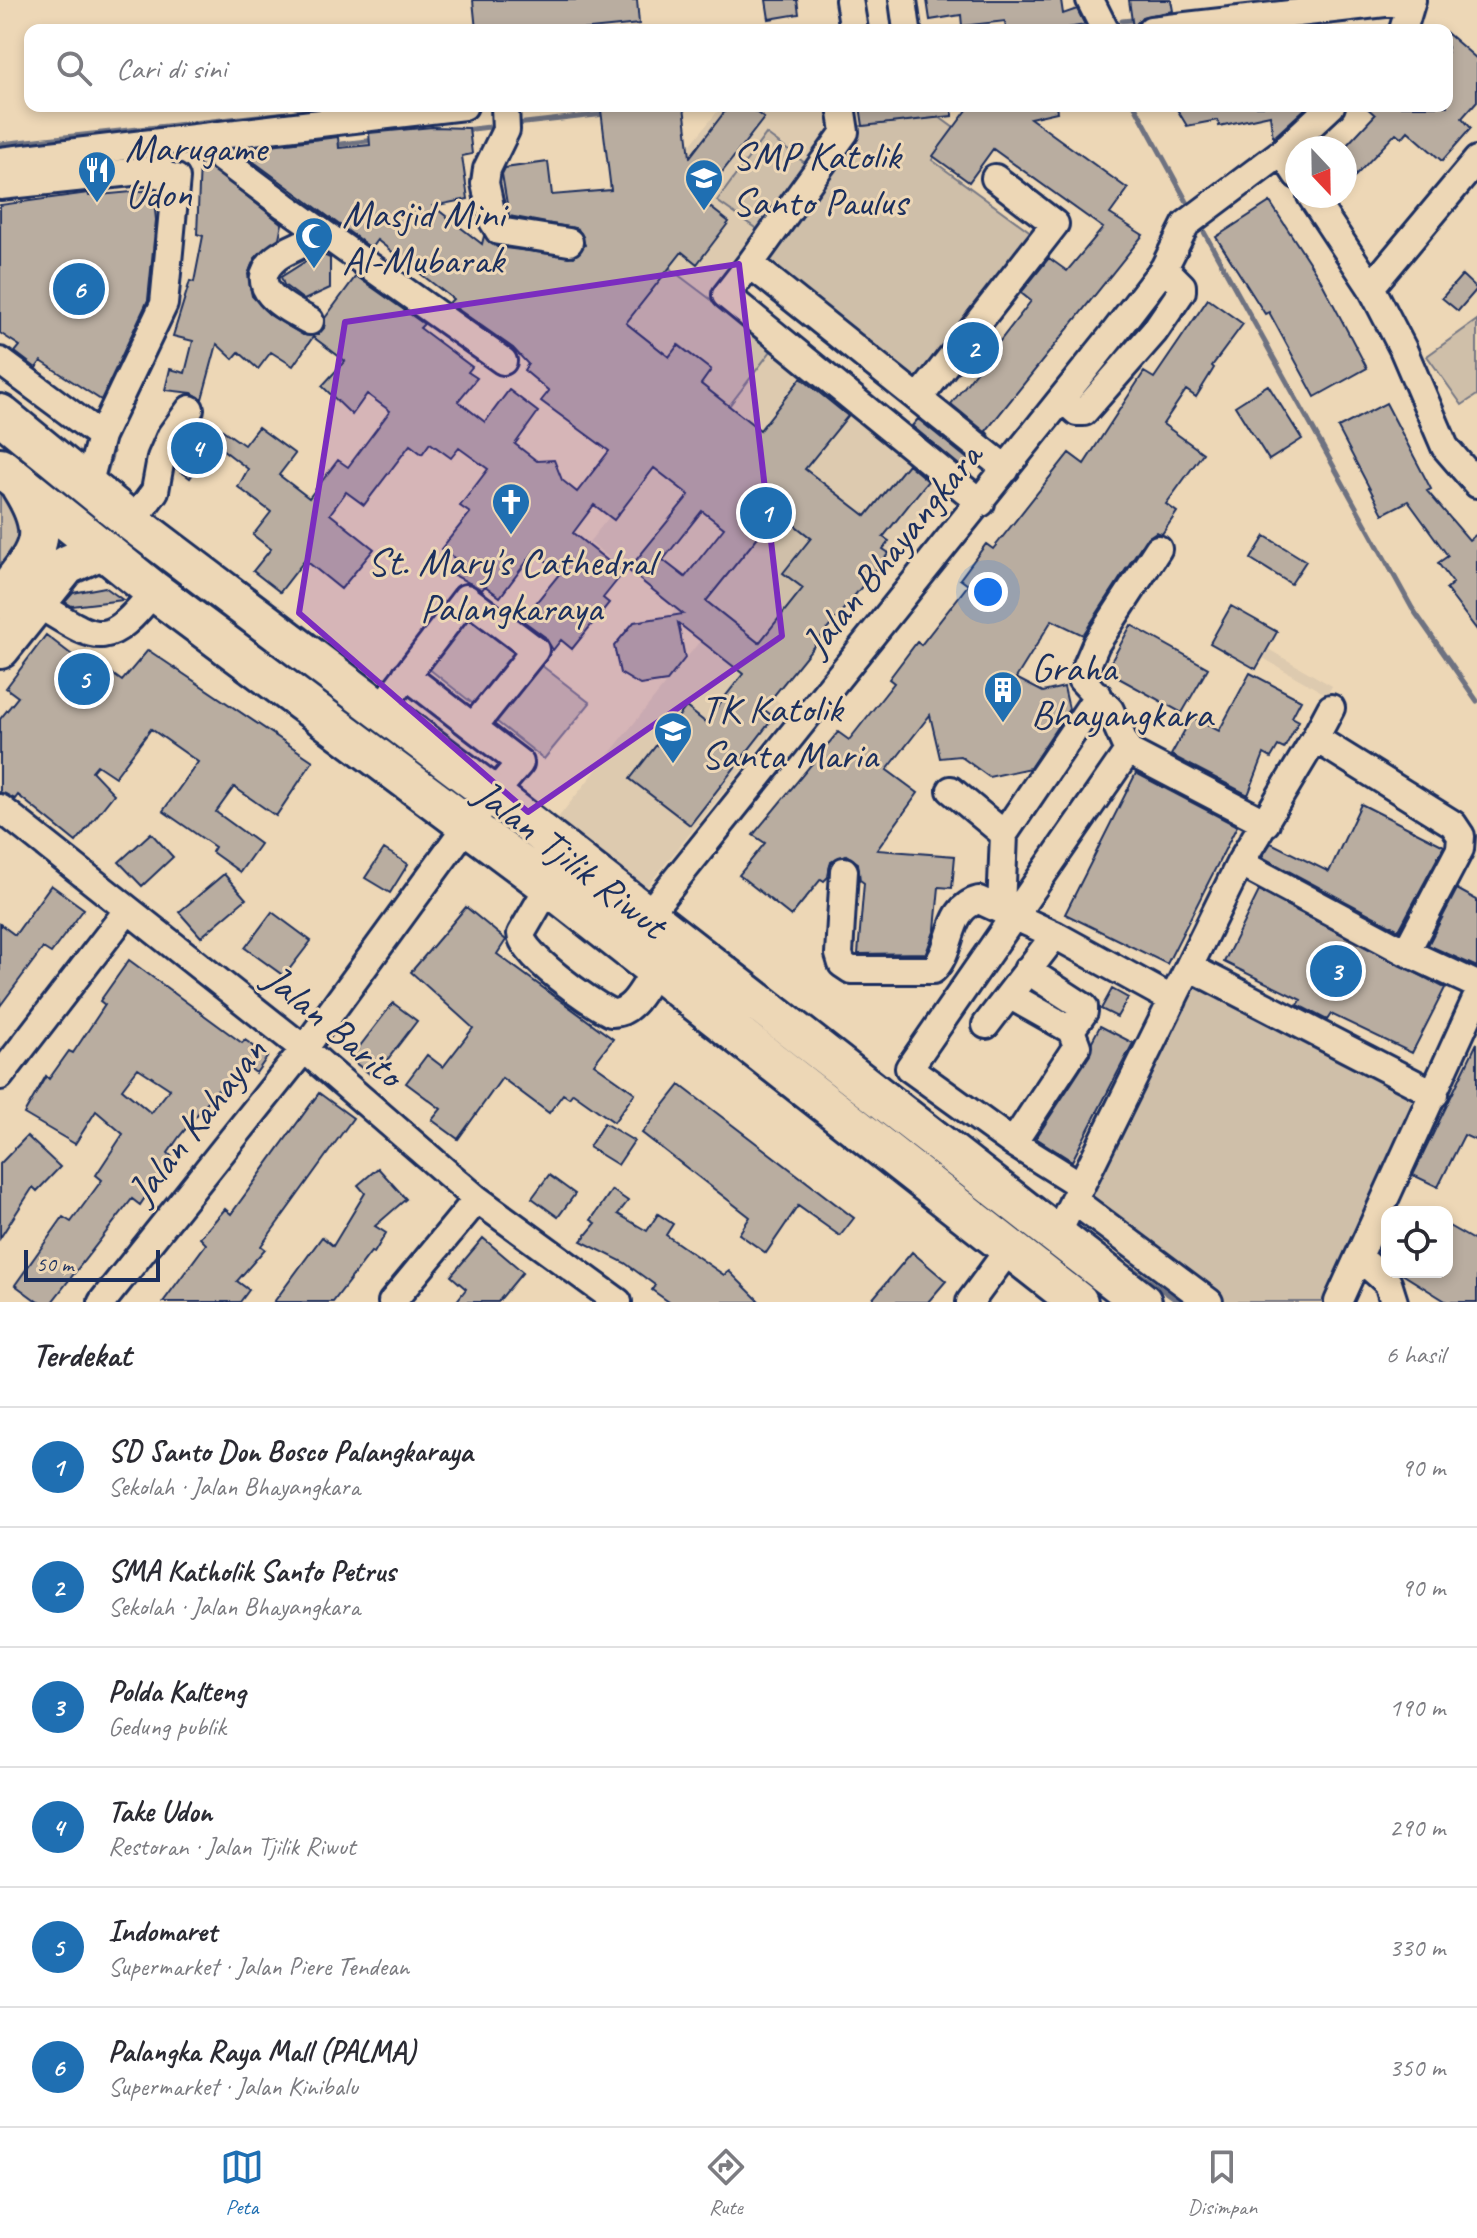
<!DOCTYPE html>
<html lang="id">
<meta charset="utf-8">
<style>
:root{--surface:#fff;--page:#f2f2f3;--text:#2b2b33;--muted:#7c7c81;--line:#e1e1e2;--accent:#1f6fb2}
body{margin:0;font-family:Caveat,sans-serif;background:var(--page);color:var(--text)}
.controls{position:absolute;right:24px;bottom:24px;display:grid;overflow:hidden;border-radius:16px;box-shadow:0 4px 12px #0003}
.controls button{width:72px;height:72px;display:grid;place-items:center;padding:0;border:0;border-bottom:2px solid var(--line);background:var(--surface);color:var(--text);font:40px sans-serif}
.compass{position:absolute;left:1285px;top:136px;width:72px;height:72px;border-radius:50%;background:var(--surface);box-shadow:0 4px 12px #0003;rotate:158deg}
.scale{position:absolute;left:24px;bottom:20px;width:136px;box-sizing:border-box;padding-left:8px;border:4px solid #1b2f5e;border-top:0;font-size:22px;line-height:28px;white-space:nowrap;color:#1b2f5e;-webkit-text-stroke:6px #edd7b6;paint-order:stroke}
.you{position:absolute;left:988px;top:592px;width:28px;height:28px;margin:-20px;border:6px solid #fff;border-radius:50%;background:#1a73e8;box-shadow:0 0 0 12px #1a73e833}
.badge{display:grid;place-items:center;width:52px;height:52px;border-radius:50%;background:var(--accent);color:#fff;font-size:26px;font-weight:700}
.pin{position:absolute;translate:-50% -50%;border:4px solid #fff;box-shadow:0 2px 8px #0006}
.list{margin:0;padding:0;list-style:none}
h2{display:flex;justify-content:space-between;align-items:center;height:104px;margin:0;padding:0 32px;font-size:34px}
h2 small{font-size:26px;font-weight:400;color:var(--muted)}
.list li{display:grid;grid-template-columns:52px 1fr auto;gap:24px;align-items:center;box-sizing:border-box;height:120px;padding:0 32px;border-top:2px solid var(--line)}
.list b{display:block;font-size:30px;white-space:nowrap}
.list p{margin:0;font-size:26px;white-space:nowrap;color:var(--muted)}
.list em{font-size:26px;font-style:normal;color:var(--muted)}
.icon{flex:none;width:44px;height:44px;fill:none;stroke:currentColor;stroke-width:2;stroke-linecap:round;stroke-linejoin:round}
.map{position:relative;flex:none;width:1477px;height:1302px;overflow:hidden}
.search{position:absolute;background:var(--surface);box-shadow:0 4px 12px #0003;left:24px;right:24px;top:24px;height:88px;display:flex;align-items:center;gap:20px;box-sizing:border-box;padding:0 28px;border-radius:16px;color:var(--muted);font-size:30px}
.sheet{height:824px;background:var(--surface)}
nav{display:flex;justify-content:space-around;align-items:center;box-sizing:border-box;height:112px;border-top:2px solid var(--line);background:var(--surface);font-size:22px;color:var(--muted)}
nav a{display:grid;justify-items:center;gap:4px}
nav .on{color:var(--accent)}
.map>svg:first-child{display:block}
.built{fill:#ddcaaf}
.green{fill:#cfbfa9;stroke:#757784;stroke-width:2}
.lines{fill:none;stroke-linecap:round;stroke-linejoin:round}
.stream{stroke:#6e7281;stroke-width:5}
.building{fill:#b9ada0;stroke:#1b2f5e;stroke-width:2;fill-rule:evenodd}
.minor-casing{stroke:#1b2f5e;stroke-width:32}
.highway-casing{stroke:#1b2f5e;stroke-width:44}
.minor{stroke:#edd7b6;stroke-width:26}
.highway{stroke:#edd7b6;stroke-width:38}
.marked{fill:#7b2cbf;fill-opacity:0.2;stroke:#7b2cbf;stroke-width:6;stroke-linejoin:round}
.labels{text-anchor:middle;stroke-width:6;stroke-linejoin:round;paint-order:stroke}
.poi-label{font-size:40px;fill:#1b2f5e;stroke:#edd7b6;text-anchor:start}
.street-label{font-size:40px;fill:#1b2f5e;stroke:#edd7b6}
</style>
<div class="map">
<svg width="1477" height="1302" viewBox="0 0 1477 1302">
<rect width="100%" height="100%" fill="#edd7b6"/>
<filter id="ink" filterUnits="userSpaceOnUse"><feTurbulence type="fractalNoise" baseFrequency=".0125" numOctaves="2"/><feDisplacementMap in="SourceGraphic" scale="16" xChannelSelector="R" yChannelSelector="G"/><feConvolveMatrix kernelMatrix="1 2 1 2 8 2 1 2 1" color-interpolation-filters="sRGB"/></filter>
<g filter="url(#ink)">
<path class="built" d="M722,106H830L832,134L711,291L802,370L944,484L773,697L789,711L646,888L557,819L700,641L670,616L675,608L589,542L676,434L541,329Z
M1268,649L1332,686L1327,695L1263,658Z"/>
<path class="green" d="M939,117L954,128L932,160L1036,236L921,382L762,256L853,127Z
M766,134L809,166L761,232L717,201Z
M669,268L774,347L729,406L701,384L710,370L679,345L669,357L626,323Z
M1477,320V395L1462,405L1427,356Z
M0,490L10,499L24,527L0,586Z
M778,512L811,538L784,573L803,588L759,643L706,601Z
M467,609L525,652L481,710L423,664Z
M541,665L590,703L544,759L496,721Z
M1195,986L1423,1099L1326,1302H1225L1085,1199Z"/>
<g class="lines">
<path class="stream" d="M1122,21L1152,18
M1135,106L1192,211
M516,124L605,114
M464,130L498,126
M0,144L351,106
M333,145L375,140
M189,161L210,159
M1199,223L1412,608L1477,701
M112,452L105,476L139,502
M150,511L192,544
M1105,1249L1179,1302"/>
</g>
<path class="building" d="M473,0H637L639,24L580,30H476Z
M766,0H797L799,14L769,19Z
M927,0H1061L1063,14L1077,9L1085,25L1056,30H1006L1005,21L962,26L961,15L930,20Z
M1129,0H1171L1173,11L1142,17L1133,28Z
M1447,33L1477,59V101L1462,118L1471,128L1442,161L1408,131L1402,138L1396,133L1345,187V147L1375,115L1365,106H1447Z
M628,106H684L690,157L729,106H747L764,118L716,180L720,183L705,203L729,222L697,264L682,252L626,323L669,357L678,345L711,370L701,384L760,430L801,378L848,416L805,469L866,516L908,464L928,481L883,537L889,541L883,549L889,553L763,709L774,717L690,825L630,779L686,707L705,722L743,674L678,623L685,658L667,681L640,685L620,673L614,646L634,622L683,614L628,570L689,495L654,468L614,520L594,505L573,533L623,573L603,598L609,603L572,649L561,640L553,650L545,637L522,620L561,572L534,552L500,597L485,586L482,590L454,575L463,564L441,549L470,513L460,506L488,469L459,448L451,458L430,443L422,454L410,445L364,505L346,492L330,514L374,549L341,589L305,560L280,592L253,571L271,549L253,535L271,512L238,487L248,469L214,443L190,478L176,468V463L204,417L244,445L258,427L295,454L279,475L309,498L338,460L348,467L390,411L367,394L352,415L322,386L345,361L313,337L293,366L271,352L258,369L239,352L233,359L217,344L202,399L192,393L165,390L170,369L185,373L193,341L173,336L190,281L194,282L203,236L197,234L200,163L204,162L282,224L279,238L255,258L248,274L252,296L270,315L303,335H318L324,328L325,318L356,276L424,324L420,328L472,367L468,372L477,378L458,401L485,422L509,390L538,412L515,444L537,461L554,460L562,480L577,492L609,451L541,401L549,391L524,370L528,364L513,348L449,303L453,299L377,240L371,248L236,149L338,137L339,148L370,145L369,133L432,127L469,128L472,154L462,156L468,199L433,206L482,244L484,236L497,247L574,257L585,245L578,229L509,216L502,174L505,168L548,162L552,195L611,190L601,110ZM702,511L724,528L685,577L663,560ZM778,512L811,538L783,573L803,588L759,643L706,601Z
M860,106H952V116L863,126Z
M970,106H1056L1057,112L1030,118L1128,189L1110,214L1143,235L986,431L990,436L951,404L1031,301L1021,293L1049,258L1067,271L1103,228L993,149L969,182L933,156Z
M1175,106H1308L1273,138L1270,115L1219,126L1218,120L1187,126Z
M153,190L156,220L148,300L101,400L41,361L36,368L15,352L20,346L0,333V205L88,193L89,196Z
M1270,202L1320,279L1367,368L1315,397L1269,312L1265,314L1216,237Z
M319,253L330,258V288L304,300L284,285L281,277Z
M1462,275L1477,289L1458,311L1442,298Z
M1208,299L1243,324L1212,366L1214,368L1196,397L1186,390L1163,424L1203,453L1166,504L1177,512L1162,534L1156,532L1145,540L1083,635L1052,620L1016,678L1043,692L1064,687L1069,709L1030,768L989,777L960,756L940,758L930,715L887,770L918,793L877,850L955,856L952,888L939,887L935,929L926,953L858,954L864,883L860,880L858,863L846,855L831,862L828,877L824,881L821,879L791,916L739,875L765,843L753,835L838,732L849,740L894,683L889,679L917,642L921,645L968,585L960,579L986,544L993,549L1069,453L1084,464L1144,372L1154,378Z
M1268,385L1302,439L1269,460L1235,406Z
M1386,403L1431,489L1427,491L1469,540L1477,534V630L1446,589L1453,583L1438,563L1448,556L1408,501L1383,514L1338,428Z
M918,419L970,461L964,469L912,426Z
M1265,536L1306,561L1291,584L1251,559Z
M105,587L123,600L72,606L65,602L73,593Z
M1231,606L1277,632L1256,669L1210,643Z
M1131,625L1208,668L1182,713L1106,671Z
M46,635L89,668H104L122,681L148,650L313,761L276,816L234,787L216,812L260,844L240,872L212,852L215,847L163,811L198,762L151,729L115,777L97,765L92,771L114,794L76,842L18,795L15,799L0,792V719L18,697L6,688Z
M1250,673L1301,700L1292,717L1299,721L1284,749L1278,746L1271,758L1264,754L1248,795L1171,755L1192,717L1219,731Z
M1136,773L1237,826L1167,964L1065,914Z
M1361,804L1444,846L1399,930L1262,857L1271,843L1329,872Z
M151,833L173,857L142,886L119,862Z
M384,849L408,864L390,893L365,878Z
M224,874L246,899L201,937L179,912Z
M51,885L84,909L51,953L43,948L0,1006V924L15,935Z
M1457,889L1477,900V967L1428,945Z
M1259,891L1445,988L1412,1053L1331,1014L1327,1020L1298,1005L1301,1000L1224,962Z
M466,907L506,940L497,954L613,1039L594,1064L635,1093L614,1122L573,1093L569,1098L563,1094L549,1113L502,1078L458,1139L432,1120L441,1109L406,1083L427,1055L443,1067L473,1028L411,972Z
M272,912L311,941L284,976L245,948Z
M129,960L242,1043L245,1040L268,1056L256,1073L243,1063L219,1092L217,1090L179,1137L168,1153L172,1157L140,1205L132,1199L52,1302H38L15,1285L63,1217L71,1222L102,1180L96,1175L123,1134L96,1111L75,1144L24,1114L46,1076L49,1079L69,1051L73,1053L105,1005L100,1001ZM138,1068L170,1089L151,1113L122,1089Z
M1112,989L1128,998L1117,1017L1101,1009Z
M393,1003L417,1021L374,1077L350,1059Z
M1100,1026L1133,1043L1072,1161L1036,1138L1090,1055L1092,1041Z
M1477,1043V1141L1464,1135L1438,1187L1413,1175Z
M680,1085L854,1218L840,1236L798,1206L766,1253L739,1234L750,1217L642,1133Z
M319,1093L353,1118L261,1246L265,1249L237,1281L249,1290L240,1302H163L206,1244L200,1238L225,1209L231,1214Z
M604,1123L634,1141L618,1165L589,1147Z
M27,1136L60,1167L37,1191L33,1187L0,1238V1164Z
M378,1168L406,1199L375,1226L386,1233L374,1253L371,1252L333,1302H274L322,1237L333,1246L365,1193L358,1185Z
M549,1175L575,1194L558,1217L532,1198Z
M612,1190L628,1201L618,1214L647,1231L658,1214L673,1224L666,1235L724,1275L729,1271L760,1302H669L652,1290L655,1285L625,1263L581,1241L596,1223L591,1220Z
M1447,1225L1477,1242V1302H1447L1399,1272H1447Z
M483,1238L523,1272L498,1302H456L466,1289L451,1276Z
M912,1252L946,1281L928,1302H870Z"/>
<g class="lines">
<g class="minor-casing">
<path id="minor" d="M849,0L854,30
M903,0L907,30
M1090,0L1105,30
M1151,30L1411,0
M1403,30L1412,0
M505,106L506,130L487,169L485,183L493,221L499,231L569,242
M205,138L221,158L285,206L503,361
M1282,152L1297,175
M0,161L464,106
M0,186L160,169
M1311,196L1371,287L1403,349L1445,447L1477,484
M750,264L845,132L841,106
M1371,287L1477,160
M310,321C287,309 242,287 276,258C290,247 307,245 320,232
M0,361L101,436L88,486
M920,397L1055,224L995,178
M1062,399L1077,412H1084L1154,332L1182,291V286L1164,268
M101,436L164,304L176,178L144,171
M981,503L726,295L750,264L1006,469
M132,522L155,491L161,458L171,435L190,409
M1158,549L1096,644L1081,679L1110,710L1128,751L1266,823
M36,603C97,640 105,653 154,591
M406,675L473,727
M1315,738L1331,708
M951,790L1004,834
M0,808L304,1049L477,1199L618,1302
M1240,863L1315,738L1453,824L1461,836L1460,849L1406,952
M844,871L839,954L842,964L851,970H933C954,950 946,908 979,900L1055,935L1173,1000
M549,886L521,934C522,956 590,1002 611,1013C633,1014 643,988 654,972
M1001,909L1004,834L1098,695
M646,917L1111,337L1164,268L1186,224L1282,152L1331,106
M1189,967L1435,1094
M1027,970L1084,1007V1012L1071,1030
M1009,995L1071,1030L1077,1046L1013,1143
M986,1025L1055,935
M0,1076L127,911
M1080,1185L1013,1143L909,1068L1128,751
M1073,1200L1209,1302
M1056,1236L1240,863L1406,952L1477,985
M1360,1258L1388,1283L1394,1302
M102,1302L304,1049L468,824L520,763L473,727L535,650L466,598L380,710
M392,1302L477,1199
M970,1302L1009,1249
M1338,1302L1477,997"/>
</g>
<g class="highway-casing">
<path id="highway" d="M0,414L132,522L493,795L1142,1302
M0,467L154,591L549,886L1078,1302
M0,599C34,554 55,541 21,487
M0,649L67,565L101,550"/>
</g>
<use href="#minor" class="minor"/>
<use href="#highway" class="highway"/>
</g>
</g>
<path class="marked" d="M739,264L782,636L528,812L299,613L345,322Z"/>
<defs>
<g id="restaurant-pin" transform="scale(2)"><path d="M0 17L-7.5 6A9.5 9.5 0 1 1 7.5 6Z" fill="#1f6fb2" stroke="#edd7b6"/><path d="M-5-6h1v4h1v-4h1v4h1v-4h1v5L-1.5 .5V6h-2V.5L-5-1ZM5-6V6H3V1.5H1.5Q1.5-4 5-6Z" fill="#fff"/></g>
<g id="school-pin" transform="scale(2)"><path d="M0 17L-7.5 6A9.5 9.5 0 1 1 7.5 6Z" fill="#1f6fb2" stroke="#edd7b6"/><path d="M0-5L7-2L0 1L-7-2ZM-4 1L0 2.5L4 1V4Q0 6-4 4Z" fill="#fff"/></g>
<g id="mosque-pin" transform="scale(2)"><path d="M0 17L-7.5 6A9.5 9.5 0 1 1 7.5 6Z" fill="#1f6fb2" stroke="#edd7b6"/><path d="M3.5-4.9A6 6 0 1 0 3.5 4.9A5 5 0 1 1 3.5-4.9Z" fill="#fff"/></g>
<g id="church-pin" transform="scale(2)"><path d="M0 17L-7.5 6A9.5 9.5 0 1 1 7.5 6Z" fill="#1f6fb2" stroke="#edd7b6"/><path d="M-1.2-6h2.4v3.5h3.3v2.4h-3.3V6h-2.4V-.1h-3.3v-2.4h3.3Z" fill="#fff"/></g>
<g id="building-pin" transform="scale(2)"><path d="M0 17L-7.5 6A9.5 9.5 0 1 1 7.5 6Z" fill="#1f6fb2" stroke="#edd7b6"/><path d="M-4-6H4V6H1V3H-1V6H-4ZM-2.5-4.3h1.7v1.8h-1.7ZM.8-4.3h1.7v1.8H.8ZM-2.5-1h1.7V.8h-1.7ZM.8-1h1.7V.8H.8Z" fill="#fff"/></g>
</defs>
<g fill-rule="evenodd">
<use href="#restaurant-pin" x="97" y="170"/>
<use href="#school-pin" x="704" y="178"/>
<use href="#mosque-pin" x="314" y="236"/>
<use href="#church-pin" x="511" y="502"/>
<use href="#building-pin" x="1003" y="690"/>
<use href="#school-pin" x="673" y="731"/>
</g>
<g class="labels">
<g class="poi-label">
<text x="125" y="161">Marugame<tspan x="125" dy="46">Udon</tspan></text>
<text x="732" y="169">SMP Katolik<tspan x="732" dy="46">Santo Paulus</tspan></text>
<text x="342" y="227">Masjid Mini<tspan x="342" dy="46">Al-Mubarak</tspan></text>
<text x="511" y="575" text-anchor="middle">St. Mary's Cathedral<tspan x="511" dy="46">Palangkaraya</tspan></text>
<text x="1031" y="681">Graha<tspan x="1031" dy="46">Bhayangkara</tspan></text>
<text x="701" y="722">TK Katolik<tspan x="701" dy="46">Santa Maria</tspan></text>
</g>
<g class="street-label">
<text transform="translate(891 549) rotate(-51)" y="14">Jalan Bhayangkara</text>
<text transform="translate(571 858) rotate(38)" y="14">Jalan Tjilik Riwut</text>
<text transform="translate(334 1025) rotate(40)" y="14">Jalan Barito</text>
<text transform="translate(196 1120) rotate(-52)" y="14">Jalan Kahayan</text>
</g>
</g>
</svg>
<div class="controls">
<button><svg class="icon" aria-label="locate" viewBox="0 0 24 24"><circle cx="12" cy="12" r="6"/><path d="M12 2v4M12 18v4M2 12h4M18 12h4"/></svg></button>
</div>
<svg class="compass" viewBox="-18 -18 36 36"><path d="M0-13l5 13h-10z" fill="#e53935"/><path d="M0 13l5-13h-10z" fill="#7c7c81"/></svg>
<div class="scale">50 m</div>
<div class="you"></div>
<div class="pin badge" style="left:766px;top:513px">1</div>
<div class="pin badge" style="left:973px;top:348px">2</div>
<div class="pin badge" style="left:1336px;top:971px">3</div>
<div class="pin badge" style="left:197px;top:448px">4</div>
<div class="pin badge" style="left:84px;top:679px">5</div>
<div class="pin badge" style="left:79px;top:289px">6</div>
<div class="search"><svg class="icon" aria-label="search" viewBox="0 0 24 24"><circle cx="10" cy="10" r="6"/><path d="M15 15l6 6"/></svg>Cari di sini</div>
</div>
<section class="sheet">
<h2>Terdekat<small>6 hasil</small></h2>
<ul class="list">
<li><span class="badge">1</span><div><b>SD Santo Don Bosco Palangkaraya</b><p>Sekolah · Jalan Bhayangkara</p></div><em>90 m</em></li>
<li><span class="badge">2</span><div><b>SMA Katholik Santo Petrus</b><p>Sekolah · Jalan Bhayangkara</p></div><em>90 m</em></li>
<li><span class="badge">3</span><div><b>Polda Kalteng</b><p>Gedung publik</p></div><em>190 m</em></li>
<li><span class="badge">4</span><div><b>Take Udon</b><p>Restoran · Jalan Tjilik Riwut</p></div><em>290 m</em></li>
<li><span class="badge">5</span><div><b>Indomaret</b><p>Supermarket · Jalan Piere Tendean</p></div><em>330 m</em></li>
<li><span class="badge">6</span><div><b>Palangka Raya Mall (PALMA)</b><p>Supermarket · Jalan Kinibalu</p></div><em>350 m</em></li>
</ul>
</section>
<nav>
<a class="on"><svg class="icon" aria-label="map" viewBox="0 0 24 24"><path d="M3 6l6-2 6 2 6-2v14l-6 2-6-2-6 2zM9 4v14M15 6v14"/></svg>Peta</a>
<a><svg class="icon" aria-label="directions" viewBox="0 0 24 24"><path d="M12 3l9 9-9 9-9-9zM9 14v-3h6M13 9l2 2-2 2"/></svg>Rute</a>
<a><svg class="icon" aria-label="saved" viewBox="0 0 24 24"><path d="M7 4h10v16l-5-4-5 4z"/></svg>Disimpan</a>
</nav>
